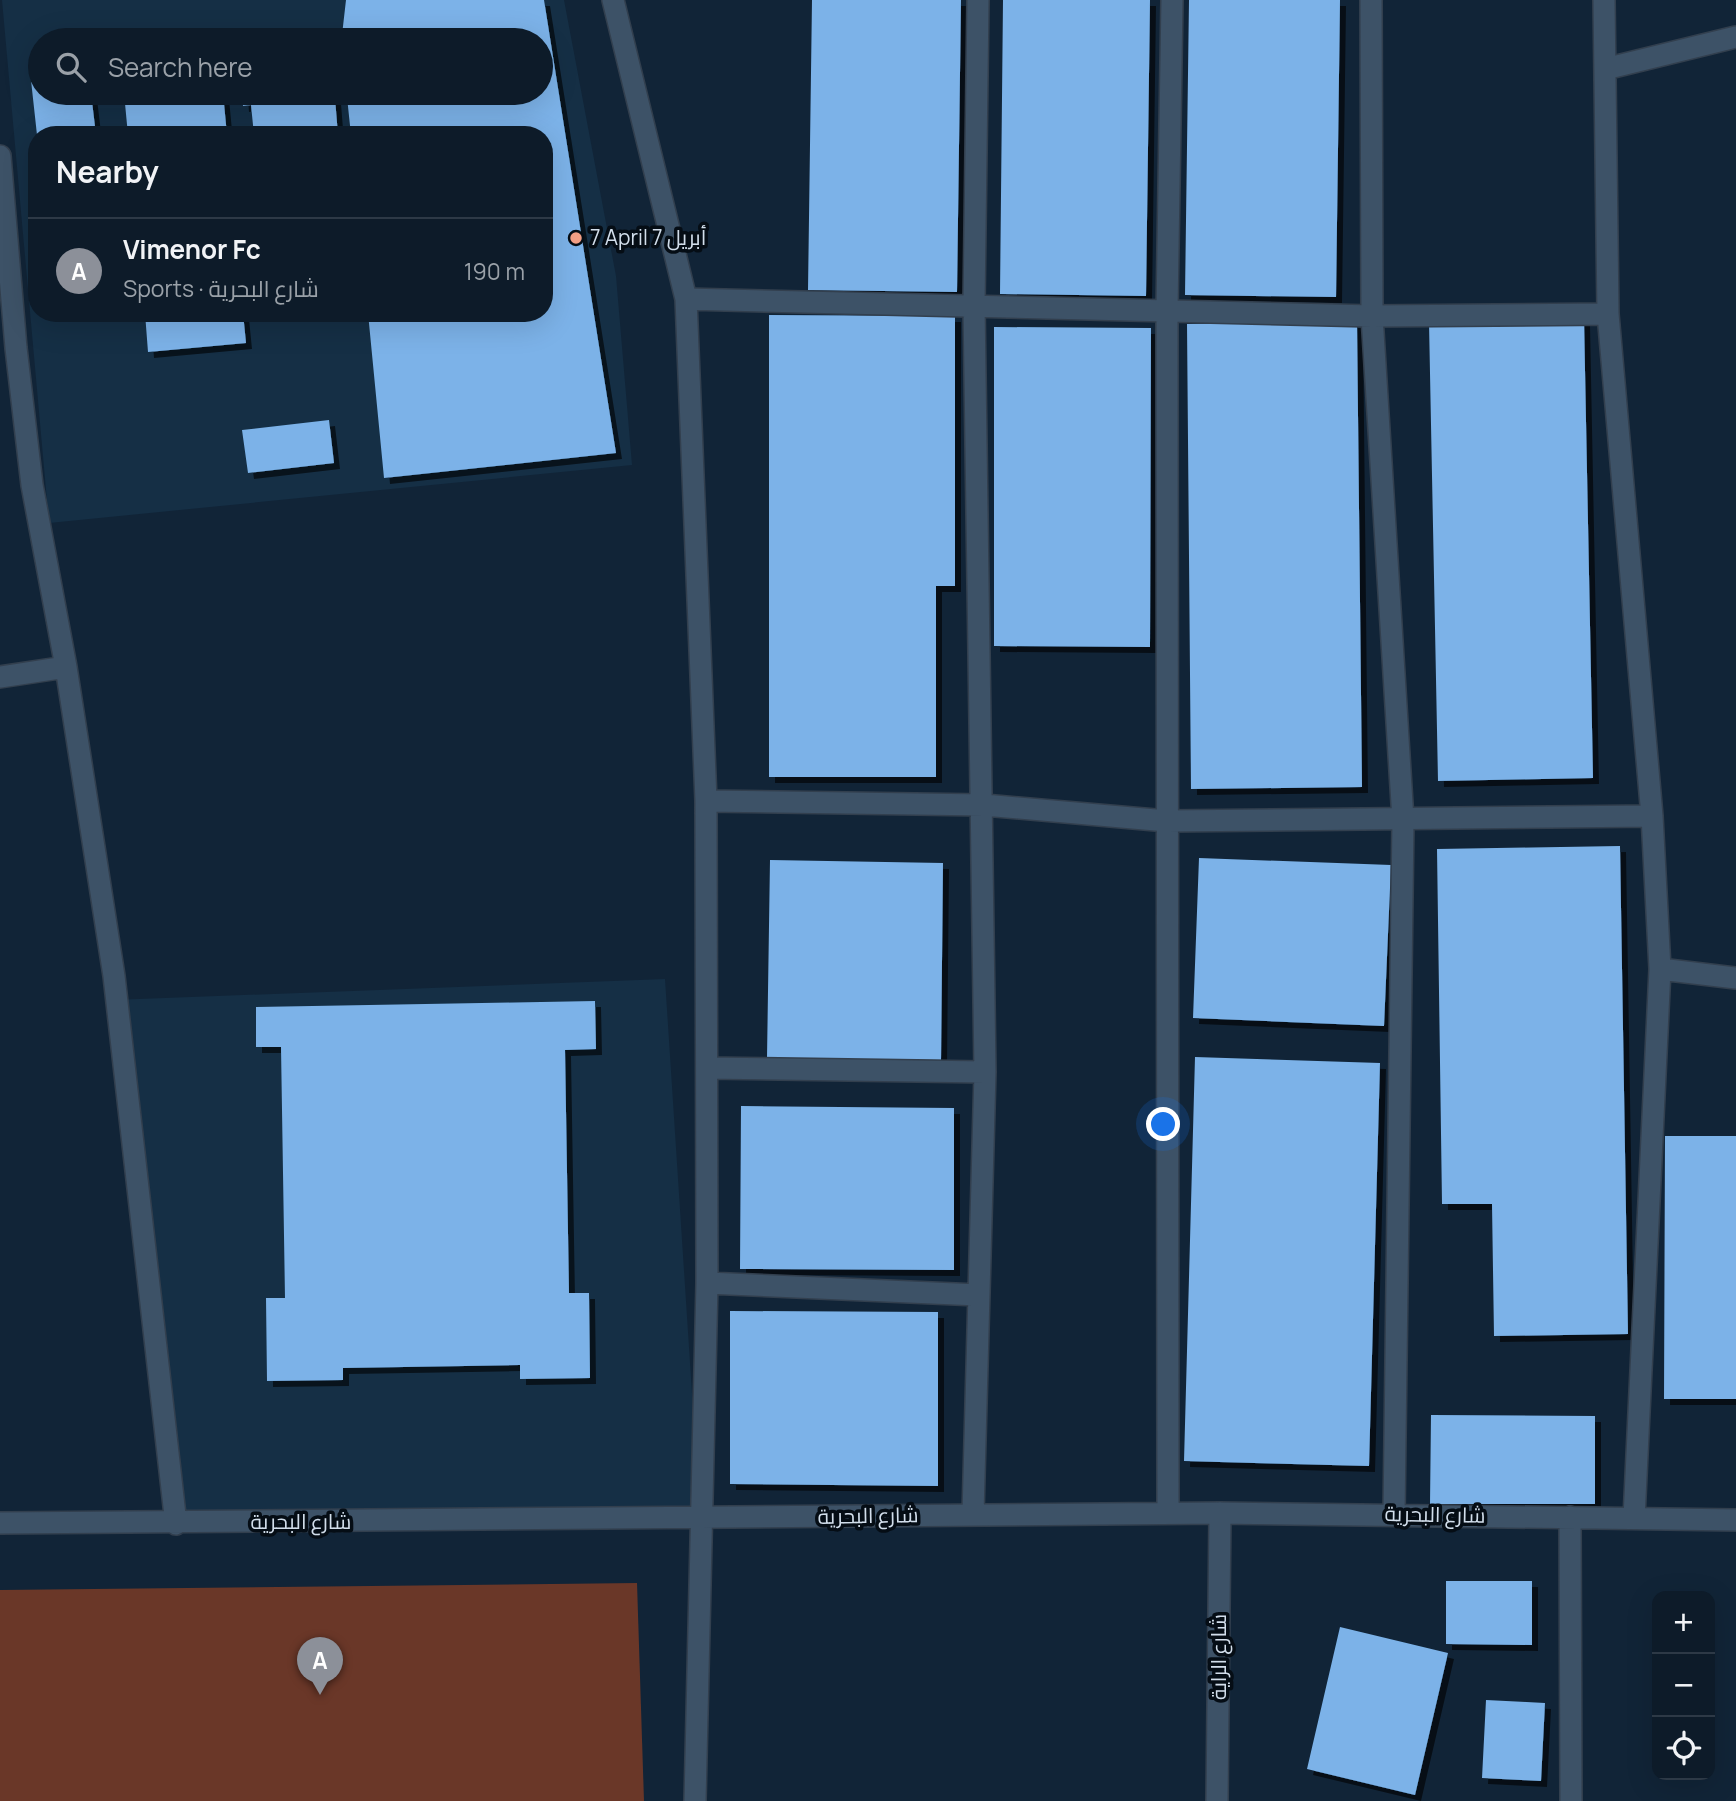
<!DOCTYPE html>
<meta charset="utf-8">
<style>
:root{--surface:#0d1b29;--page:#162431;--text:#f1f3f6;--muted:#9aa1a8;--line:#2d3946;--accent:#8c9099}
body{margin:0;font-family:Manrope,Cairo,sans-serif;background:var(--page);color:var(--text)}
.controls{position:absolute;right:21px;bottom:21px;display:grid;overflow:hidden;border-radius:14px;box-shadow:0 7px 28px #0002}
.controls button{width:63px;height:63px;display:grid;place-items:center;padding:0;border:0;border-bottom:2px solid var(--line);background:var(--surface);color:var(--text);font:35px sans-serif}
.you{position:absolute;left:1164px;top:1125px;width:24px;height:24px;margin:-18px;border:5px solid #fff;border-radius:50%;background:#1a73e8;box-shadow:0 0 0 10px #1a73e833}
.badge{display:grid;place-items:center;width:46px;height:46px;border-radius:50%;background:var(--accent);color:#fff;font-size:23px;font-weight:700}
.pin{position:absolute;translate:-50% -58px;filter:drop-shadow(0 2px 4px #0008)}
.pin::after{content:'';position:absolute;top:37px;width:24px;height:21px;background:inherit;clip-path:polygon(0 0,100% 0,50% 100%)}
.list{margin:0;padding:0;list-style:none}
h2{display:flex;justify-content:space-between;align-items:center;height:91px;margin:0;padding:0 28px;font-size:30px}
h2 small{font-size:23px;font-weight:400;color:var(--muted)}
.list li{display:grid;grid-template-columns:46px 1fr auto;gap:21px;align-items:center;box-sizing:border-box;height:105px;padding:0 28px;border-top:2px solid var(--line)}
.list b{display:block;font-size:26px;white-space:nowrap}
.list p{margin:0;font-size:23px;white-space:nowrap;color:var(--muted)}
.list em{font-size:23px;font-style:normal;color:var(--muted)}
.icon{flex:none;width:38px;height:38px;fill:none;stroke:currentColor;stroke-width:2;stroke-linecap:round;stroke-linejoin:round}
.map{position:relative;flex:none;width:1736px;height:1801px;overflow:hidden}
.search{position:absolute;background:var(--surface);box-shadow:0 7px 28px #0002;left:28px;top:28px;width:525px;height:77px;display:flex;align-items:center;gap:18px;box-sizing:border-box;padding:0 24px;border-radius:38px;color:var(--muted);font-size:26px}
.panel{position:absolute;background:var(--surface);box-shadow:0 7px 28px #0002;left:28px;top:126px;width:525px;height:196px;border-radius:28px}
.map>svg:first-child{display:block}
.built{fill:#152f45;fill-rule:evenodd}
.green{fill:#6a3728}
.building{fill:#7bb2e8;filter:url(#shadow)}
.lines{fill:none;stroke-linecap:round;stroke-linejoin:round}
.street-casing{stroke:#323f4e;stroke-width:24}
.street{stroke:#3d5267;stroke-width:21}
.poi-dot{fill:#f39f85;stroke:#050d15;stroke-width:2.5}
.labels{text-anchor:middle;stroke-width:7;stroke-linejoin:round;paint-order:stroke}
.poi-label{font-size:21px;fill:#d2deeb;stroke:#050d15;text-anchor:start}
.street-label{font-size:21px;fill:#d2deeb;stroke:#050d15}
</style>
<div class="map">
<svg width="1736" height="1801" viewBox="0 0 1736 1801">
<defs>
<filter id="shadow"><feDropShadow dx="6" dy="6" stdDeviation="0" flood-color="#0009"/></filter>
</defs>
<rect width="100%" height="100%" fill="#112437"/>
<path class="built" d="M2,0H564L616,276L632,465L49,523ZM40,40H541V93H40ZM37,135H544V313H37Z
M665,979L700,1516L177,1524L113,1000Z"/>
<path class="green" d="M637,1583L644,1801H0V1590Z"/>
<path class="building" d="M346,0H544L616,453L384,478L368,313H544V135H351L347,97L335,98L338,135H254L251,105L243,106L242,93H541V40H305L342,35Z
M812,0H961L957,292L808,290Z
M1003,0H1150L1146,296L1000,294Z
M1189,0H1340L1336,297L1185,295Z
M40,61V93H91L96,135H37L29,62Z
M124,93H223L227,135H128Z
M145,313H243L246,343L148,352Z
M769,315L955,316V586H936V777H769Z
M1584,319L1593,778L1438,781L1429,322Z
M1357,322L1362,787L1191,789L1187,324Z
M994,327L1151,328L1150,647L994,646Z
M329,420L334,463L248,473L242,430Z
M1620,846L1628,1334L1494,1336L1492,1204H1442L1437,849Z
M1199,858L1391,865L1384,1026L1193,1018Z
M770,860L943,863L941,1060L767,1058Z
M595,1001L596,1049L565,1050L569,1293H589L590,1378L520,1379V1365L343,1368V1380L267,1381L266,1298H285L281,1047H256V1007Z
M1195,1057L1380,1063L1369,1466L1184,1461Z
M741,1106L954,1108V1270L740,1269Z
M1665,1136H1736V1399H1664Z
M730,1311L938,1312V1486L730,1484Z
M1431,1415L1595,1416V1504H1430Z
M1446,1581H1532V1645L1446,1644Z
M1340,1627L1448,1653L1415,1795L1307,1769Z
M1486,1700L1545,1703L1541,1781L1482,1778Z"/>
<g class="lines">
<g class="street-casing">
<path id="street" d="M613,0L686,299L706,801L707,1283L695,1801
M1371,0L1372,316L1403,820L1394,1515
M1604,0L1608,314L1652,816L1660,969L1634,1518
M1605,69L1736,37
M0,156L16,348L32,485L66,667L114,976L176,1524
M686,299L1372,316L1608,314
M0,677L66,667
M706,801L984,805L1167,821L1652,816
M1660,969L1736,978
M707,1068L985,1072
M707,1283L978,1295
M1168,1513L1167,310L1172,0
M973,1514L985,1072L974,305L978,0
M1570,1517L1571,1801
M0,1523L1220,1513L1736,1520
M1217,1801L1220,1513"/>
</g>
<use href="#street" class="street"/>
</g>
<circle class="poi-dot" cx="576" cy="238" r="7"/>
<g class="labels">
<g class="poi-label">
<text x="590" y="245">7 April 7 أبريل</text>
</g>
<g class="street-label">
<text transform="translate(1435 1515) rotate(1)" y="7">شارع البحرية</text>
<text transform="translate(868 1516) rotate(-1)" y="7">شارع البحرية</text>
<text x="301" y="1529">شارع البحرية</text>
<text transform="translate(1219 1657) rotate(-90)" y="7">شارع الراية</text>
</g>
</g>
</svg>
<div class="controls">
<button>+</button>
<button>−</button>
<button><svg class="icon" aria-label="locate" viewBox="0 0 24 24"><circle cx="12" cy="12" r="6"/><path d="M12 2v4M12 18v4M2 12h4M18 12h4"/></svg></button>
</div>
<div class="you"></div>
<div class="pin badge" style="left:320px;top:1695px">A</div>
<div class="search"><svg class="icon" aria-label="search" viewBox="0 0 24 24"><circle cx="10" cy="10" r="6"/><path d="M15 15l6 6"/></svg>Search here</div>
<section class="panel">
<h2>Nearby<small></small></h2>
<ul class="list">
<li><span class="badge">A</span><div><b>Vimenor Fc</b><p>Sports · شارع البحرية</p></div><em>190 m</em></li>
</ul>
</section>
</div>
